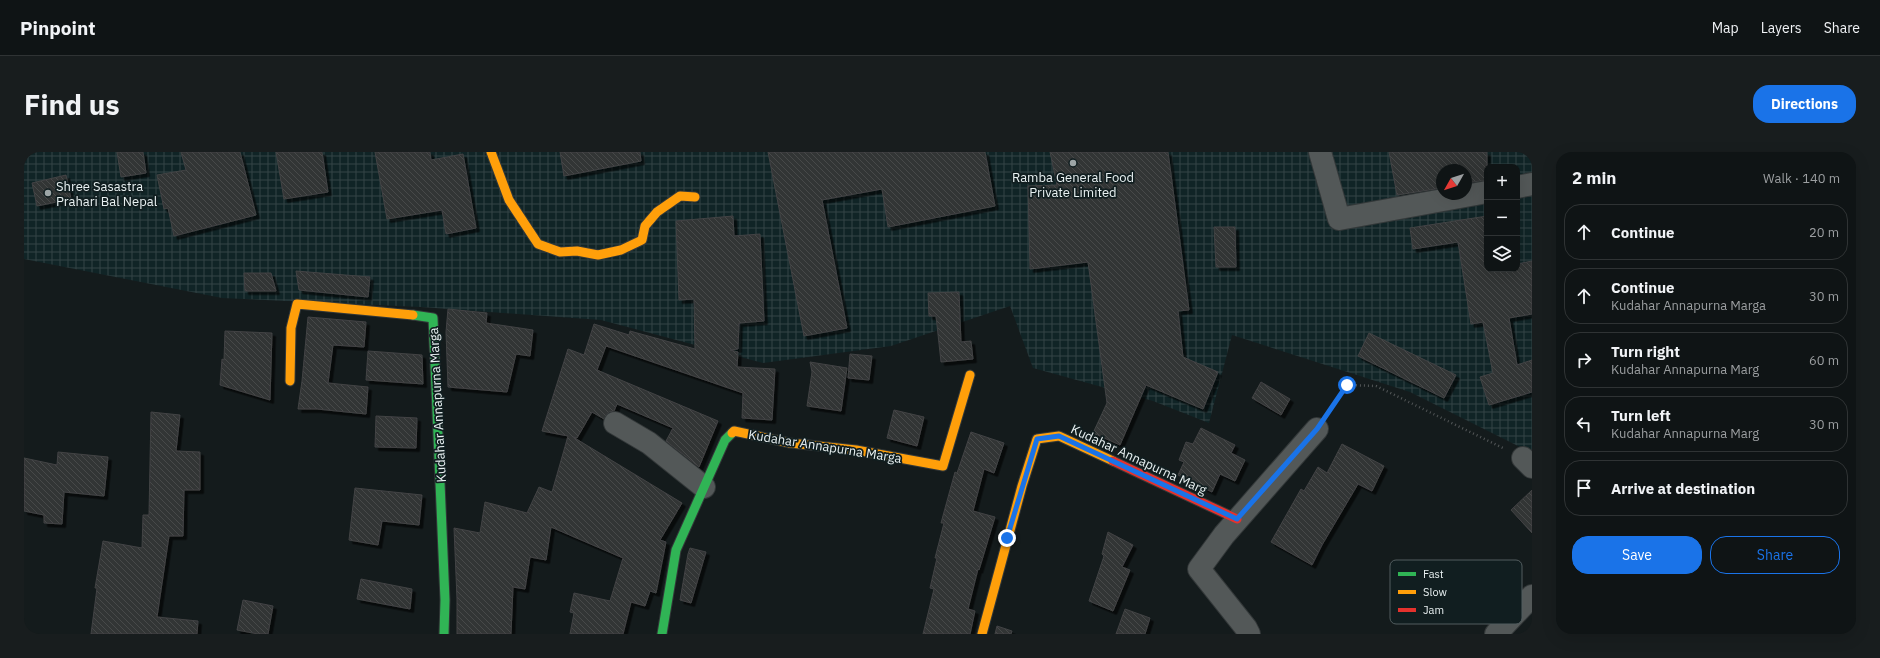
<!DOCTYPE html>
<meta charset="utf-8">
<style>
:root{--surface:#0f1415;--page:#181d1e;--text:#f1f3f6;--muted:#9b9ea0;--line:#2f3334;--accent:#1a73e8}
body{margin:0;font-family:"IBM Plex Sans",sans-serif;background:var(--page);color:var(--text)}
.controls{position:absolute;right:12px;top:12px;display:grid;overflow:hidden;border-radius:8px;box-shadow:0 4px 16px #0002}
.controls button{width:36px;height:36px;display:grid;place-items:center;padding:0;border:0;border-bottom:1px solid var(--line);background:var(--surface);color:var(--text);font:20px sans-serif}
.compass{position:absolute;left:1412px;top:12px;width:36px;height:36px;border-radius:50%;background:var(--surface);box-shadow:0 4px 16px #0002;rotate:231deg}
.stop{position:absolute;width:12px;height:12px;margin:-9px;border:3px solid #1a73e8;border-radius:50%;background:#fff}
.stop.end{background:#1a73e8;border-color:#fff;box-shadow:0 1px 4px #0008}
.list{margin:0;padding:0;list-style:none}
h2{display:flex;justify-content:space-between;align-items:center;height:52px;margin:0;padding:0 16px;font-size:17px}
h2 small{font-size:13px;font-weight:400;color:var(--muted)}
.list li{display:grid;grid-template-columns:26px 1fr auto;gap:12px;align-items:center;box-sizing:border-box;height:56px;margin:0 8px 8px;padding:0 8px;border:1px solid var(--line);border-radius:16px}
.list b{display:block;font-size:15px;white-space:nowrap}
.list p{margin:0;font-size:13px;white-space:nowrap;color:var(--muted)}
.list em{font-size:13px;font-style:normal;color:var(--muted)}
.actions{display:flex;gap:8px;padding:12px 16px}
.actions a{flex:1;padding:9px 0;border:1px solid var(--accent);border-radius:16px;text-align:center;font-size:14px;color:var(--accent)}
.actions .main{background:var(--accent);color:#fff}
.icon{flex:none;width:22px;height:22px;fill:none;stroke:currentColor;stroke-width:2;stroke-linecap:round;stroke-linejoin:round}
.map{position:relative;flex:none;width:1508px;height:482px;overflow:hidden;border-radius:16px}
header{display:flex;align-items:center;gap:24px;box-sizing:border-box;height:56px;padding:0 20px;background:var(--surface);border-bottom:1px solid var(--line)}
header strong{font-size:19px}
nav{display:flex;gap:22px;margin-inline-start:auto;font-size:14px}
.intro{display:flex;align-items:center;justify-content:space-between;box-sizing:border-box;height:96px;padding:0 24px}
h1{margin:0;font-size:28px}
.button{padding:10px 18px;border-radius:16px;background:var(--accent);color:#fff;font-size:14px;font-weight:700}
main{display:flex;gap:24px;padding:0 24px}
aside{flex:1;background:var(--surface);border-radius:16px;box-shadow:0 4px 16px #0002}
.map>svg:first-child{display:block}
.industrial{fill:url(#industrial-grid);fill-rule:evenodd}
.building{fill:url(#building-back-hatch);stroke:#424344;filter:url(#shadow)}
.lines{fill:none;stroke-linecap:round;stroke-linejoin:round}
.street-casing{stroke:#333839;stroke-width:24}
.fast-casing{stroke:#333839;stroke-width:11}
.slow-casing{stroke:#333839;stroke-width:11}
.jam-casing{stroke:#333839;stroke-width:11}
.path{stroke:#535758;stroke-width:2.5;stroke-dasharray:1 3;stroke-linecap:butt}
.street{stroke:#535858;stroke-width:22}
.fast{stroke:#30b455;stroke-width:9}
.slow{stroke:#ff9f0a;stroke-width:9}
.jam{stroke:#e5322d;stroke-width:9}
.route{stroke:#1a73e8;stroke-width:5}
.poi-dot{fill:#9ea6a7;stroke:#111e20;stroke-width:1.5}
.labels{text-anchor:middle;stroke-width:3.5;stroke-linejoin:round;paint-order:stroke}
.poi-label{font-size:13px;fill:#e9f1f2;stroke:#111e20}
.street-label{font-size:13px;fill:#e9f1f2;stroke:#111e20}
.key{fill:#111e20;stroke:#525d5f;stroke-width:1}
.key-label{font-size:11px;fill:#e9f1f2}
</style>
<header>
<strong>Pinpoint</strong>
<nav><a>Map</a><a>Layers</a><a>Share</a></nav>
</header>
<div class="intro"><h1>Find us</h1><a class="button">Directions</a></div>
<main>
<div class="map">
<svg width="1508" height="482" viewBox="0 0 1508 482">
<defs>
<pattern id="industrial-grid" width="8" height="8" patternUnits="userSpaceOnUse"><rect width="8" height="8" fill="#102426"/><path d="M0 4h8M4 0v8" fill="none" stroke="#334446"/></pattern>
<pattern id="building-back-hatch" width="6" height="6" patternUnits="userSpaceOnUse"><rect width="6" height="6" fill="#333436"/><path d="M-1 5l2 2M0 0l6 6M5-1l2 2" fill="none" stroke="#47484a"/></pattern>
<filter id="shadow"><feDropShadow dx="3.5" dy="3.5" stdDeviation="0" flood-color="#0009"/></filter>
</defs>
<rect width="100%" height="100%" fill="#141b1c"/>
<path class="industrial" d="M0,0H1508V301L1386,240L1208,183L1185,271L1129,249L1009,216L986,154L867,194L739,211L577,168L397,155L198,146L0,107ZM1463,15H1493V117H1463ZM1418,18H1442V42H1418Z"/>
<path class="building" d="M93,0H119L122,21L97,25Z
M157,0H216L232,63L150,84L144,56L140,57L133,23L162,18Z
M252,0H298L304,40L260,47Z
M351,0H406L407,8L439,2L452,76L422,82L418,58L363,67Z
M536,0H616L617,9L540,24Z
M744,0H961L971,54L864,75L858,37L798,48L823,176L780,184Z
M1026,0H1144L1165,158L1154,159L1159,205L1194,220L1179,257L1122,233L1096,293L1069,281L1083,251L1064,110L1006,117L1004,34L1033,33Z
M1365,0H1463V28L1442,31V18H1418V36L1373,43Z
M42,23L47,47L13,54L8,31Z
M709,64L710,84L736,82L740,169L715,171L714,197L706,198L714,200L713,215L751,217L748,268L718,266L719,241L582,194L573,218L694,269L675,315L642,289L649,276L593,252L590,259L585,260L580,267L568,260L553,286L549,285L658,351L636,388L642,390L632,441L626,439L621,454L607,450L599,482H546L550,461L546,460L550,441L586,449L599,406L527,375L522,408L506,405L501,437L489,435L487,482H433V447L430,376L456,381L461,350L503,361L515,335L528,340L544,284L518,279L544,197L560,203L570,172L605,183L606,179L671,197L670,147L655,148L652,69Z
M1463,64V117H1493V112L1508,109V162L1485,166L1493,213L1508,208V240L1465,253L1456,225L1469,221L1459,170L1447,172L1434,90L1389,97L1386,76Z
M1190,75H1211L1212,115H1192Z
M272,119L346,125L344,145L275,138Z
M220,121H247L252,139H221Z
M935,140L937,190L947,189L949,207L917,210L912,164H905L904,141Z
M424,157L463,161L462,171L509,178L506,204L492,202L483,240L424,235L422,180Z
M284,165L342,170L340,195L309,193L304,231L344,235L342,262L293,257H274L278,229Z
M201,179L248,181L246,248L196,233L198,207L200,208Z
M1345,181L1432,223L1420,246L1334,204Z
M344,199L398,203L399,232L342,228Z
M826,202L848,204L845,228L824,226Z
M786,210L823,216L817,259L783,254L788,220Z
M1237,230L1266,247L1257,263L1228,246Z
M870,258L900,265L893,294L863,286Z
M127,260L156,263L152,299L176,300V338H160L159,384H145L133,465L174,469L173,482H67L73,436H71L79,389L118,396L119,363H125Z
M352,264L393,266L392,296L351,295Z
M1177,276L1211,293L1207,301L1221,308L1211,329L1196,322L1188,340L1154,323L1160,310L1155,308L1162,290L1169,292Z
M947,280L980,291L970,321L960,317L949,359L971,365L955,418L954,417L944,457L951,459L946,482H899L910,437L906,436L913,406H911L920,371H917L931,320L933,321Z
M1318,292L1360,314L1348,339L1334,332L1298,393L1288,413L1247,390L1277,337L1280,339L1294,315L1303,321Z
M34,300L84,305L80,344L40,340L38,372L20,371V363L0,359V306L33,313Z
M331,336L398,343L395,373L358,369L354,393L325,388Z
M1508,338V381L1487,358Z
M1084,380L1109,393L1098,415L1106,418L1089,459L1065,449L1080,404L1078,402Z
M666,396L682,400L667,451L656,448L664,402Z
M337,427L388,437L386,457L333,447Z
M219,448L249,454L244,482H234L213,478Z
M1101,457L1126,466L1121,482H1092Z
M973,474L988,479L987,482H971Z"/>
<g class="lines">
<g class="street-casing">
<path id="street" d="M1296,0L1315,67L1463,40
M1493,35L1508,32
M591,271L625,291L680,335
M1499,306L1508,315
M1225,482L1222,476L1175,417L1200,383L1293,277
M1472,482L1508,444"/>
</g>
<g class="fast-casing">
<path id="fast" d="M389,163L409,166L421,448L420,482
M638,482L652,398L701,288L708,281"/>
</g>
<g class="slow-casing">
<path id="slow" d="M467,0L485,48L514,92L536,100L553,99L574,103L597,98L618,88L621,74L633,60L656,44L671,45
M266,229L267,176L273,152L389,163
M708,281L710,279L766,291L832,298L919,314L946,223
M958,482L998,334L1013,287L1035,284L1089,309"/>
</g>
<g class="jam-casing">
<path id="jam" d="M1089,309L1213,367"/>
</g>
<path class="path" d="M1306,259L1323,233L1352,234L1479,296"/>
<use href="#street" class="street"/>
<use href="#fast" class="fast"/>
<use href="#slow" class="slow"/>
<use href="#jam" class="jam"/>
</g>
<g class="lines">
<path class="route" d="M983,386L1013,287L1035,284L1213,367L1293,277L1323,233"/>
</g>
<g class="poi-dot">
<circle cx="1049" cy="11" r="4"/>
<circle cx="24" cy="41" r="4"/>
</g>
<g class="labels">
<g class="poi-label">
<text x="1049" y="30">Ramba General Food<tspan x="1049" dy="15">Private Limited</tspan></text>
<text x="32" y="39" text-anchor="start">Shree Sasastra<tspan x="32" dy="15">Prahari Bal Nepal</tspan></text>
</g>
<g class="street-label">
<text transform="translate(413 253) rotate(-93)" y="5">Kudahar Annapurna Marga</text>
<text transform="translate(801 294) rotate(9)" y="5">Kudahar Annapurna Marga</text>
<text transform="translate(1115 307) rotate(25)" y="5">Kudahar Annapurna Marg</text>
</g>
</g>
<rect x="1366" y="408" width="132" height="64" rx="6" class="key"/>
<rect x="1374" y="420" width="18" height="4" fill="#30b455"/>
<rect x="1374" y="438" width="18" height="4" fill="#ff9f0a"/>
<rect x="1374" y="456" width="18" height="4" fill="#e5322d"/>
<g class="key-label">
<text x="1399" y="426">Fast</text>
<text x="1399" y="444">Slow</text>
<text x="1399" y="462">Jam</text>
</g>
</svg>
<div class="controls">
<button>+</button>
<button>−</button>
<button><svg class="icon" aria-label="layers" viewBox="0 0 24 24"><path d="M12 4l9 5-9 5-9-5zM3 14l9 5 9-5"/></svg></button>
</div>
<svg class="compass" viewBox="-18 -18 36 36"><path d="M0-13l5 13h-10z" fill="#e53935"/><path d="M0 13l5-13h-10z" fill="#9b9ea0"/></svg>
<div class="stop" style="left:1323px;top:233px"></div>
<div class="stop end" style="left:983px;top:386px"></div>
</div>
<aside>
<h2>2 min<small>Walk · 140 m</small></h2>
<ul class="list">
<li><svg class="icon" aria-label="ahead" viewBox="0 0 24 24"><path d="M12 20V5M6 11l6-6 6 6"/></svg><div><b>Continue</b></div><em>20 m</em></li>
<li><svg class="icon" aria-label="ahead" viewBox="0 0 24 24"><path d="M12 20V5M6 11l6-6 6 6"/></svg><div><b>Continue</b><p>Kudahar Annapurna Marga</p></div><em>30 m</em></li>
<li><svg class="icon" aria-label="right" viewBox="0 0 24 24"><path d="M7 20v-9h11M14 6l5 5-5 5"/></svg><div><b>Turn right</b><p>Kudahar Annapurna Marg</p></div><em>60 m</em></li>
<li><svg class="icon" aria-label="left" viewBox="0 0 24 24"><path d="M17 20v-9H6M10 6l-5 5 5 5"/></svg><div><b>Turn left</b><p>Kudahar Annapurna Marg</p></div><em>30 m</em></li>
<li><svg class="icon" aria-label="arrive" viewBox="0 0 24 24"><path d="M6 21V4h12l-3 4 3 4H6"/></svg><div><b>Arrive at destination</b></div></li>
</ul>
<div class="actions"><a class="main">Save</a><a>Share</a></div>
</aside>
</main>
